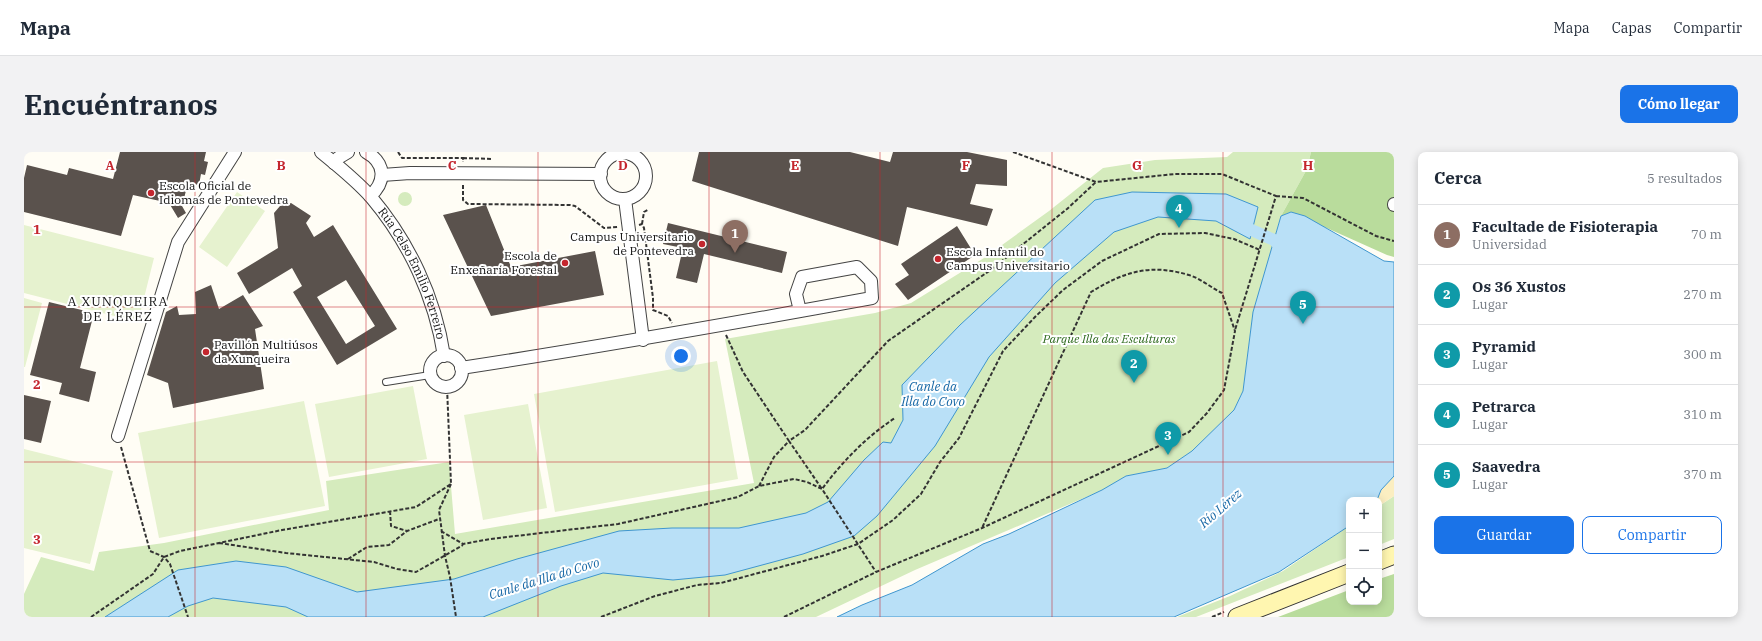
<!DOCTYPE html>
<html lang="es">
<meta charset="utf-8">
<style>
:root{--surface:#fff;--page:#f2f2f3;--text:#1f2937;--muted:#747a83;--line:#e0e1e3;--accent:#1a73e8}
body{margin:0;font-family:"IBM Plex Serif",serif;background:var(--page);color:var(--text)}
.controls{position:absolute;right:12px;bottom:12px;display:grid;overflow:hidden;border-radius:8px;box-shadow:0 2px 10px #0003}
.controls button{width:36px;height:36px;display:grid;place-items:center;padding:0;border:0;border-bottom:1px solid var(--line);background:var(--surface);color:var(--text);font:20px sans-serif}
.you{position:absolute;left:657px;top:204px;width:14px;height:14px;margin:-10px;border:3px solid #fff;border-radius:50%;background:#1a73e8;box-shadow:0 0 0 6px #1a73e833}
.badge{display:grid;place-items:center;width:26px;height:26px;border-radius:50%;background:var(--accent);color:#fff;font-size:13px;font-weight:700}
.pin{position:absolute;translate:-50% -33px;filter:drop-shadow(0 1px 2px #0008)}
.pin::after{content:'';position:absolute;top:21px;width:14px;height:12px;background:inherit;clip-path:polygon(0 0,100% 0,50% 100%)}
.list{margin:0;padding:0;list-style:none}
h2{display:flex;justify-content:space-between;align-items:center;height:52px;margin:0;padding:0 16px;font-size:17px}
h2 small{font-size:13px;font-weight:400;color:var(--muted)}
.list li{display:grid;grid-template-columns:26px 1fr auto;gap:12px;align-items:center;box-sizing:border-box;height:60px;padding:0 16px;border-top:1px solid var(--line)}
.list b{display:block;font-size:15px;white-space:nowrap}
.list p{margin:0;font-size:13px;white-space:nowrap;color:var(--muted)}
.list em{font-size:13px;font-style:normal;color:var(--muted)}
.actions{display:flex;gap:8px;padding:12px 16px}
.actions a{flex:1;padding:9px 0;border:1px solid var(--accent);border-radius:8px;text-align:center;font-size:14px;color:var(--accent)}
.actions .main{background:var(--accent);color:#fff}
.icon{flex:none;width:22px;height:22px;fill:none;stroke:currentColor;stroke-width:2;stroke-linecap:round;stroke-linejoin:round}
.map{position:relative;flex:none;width:1370px;height:465px;overflow:hidden;border-radius:8px}
header{display:flex;align-items:center;gap:24px;box-sizing:border-box;height:56px;padding:0 20px;background:var(--surface);border-bottom:1px solid var(--line)}
header strong{font-size:19px}
nav{display:flex;gap:22px;margin-inline-start:auto;font-size:14px}
.intro{display:flex;align-items:center;justify-content:space-between;box-sizing:border-box;height:96px;padding:0 24px}
h1{margin:0;font-size:28px}
.button{padding:10px 18px;border-radius:8px;background:var(--accent);color:#fff;font-size:14px;font-weight:700}
main{display:flex;gap:24px;padding:0 24px}
aside{flex:1;background:var(--surface);border-radius:8px;box-shadow:0 2px 10px #0003}
.map>svg:first-child{display:block}
.green{fill:#d5ebbd}
.forest{fill:#b9dc9c}
.sand{fill:#fbeec1}
.pitch{fill:#e6f2cf}
.water{fill:#b9e0f7;stroke:#3f96cf}
.lines{fill:none;stroke-linecap:round;stroke-linejoin:round}
.canal{stroke:#b9e0f7;stroke-width:12}
.building{fill:#5a524d;fill-rule:evenodd}
.lane-casing{stroke:#444;stroke-width:8}
.street-casing{stroke:#444;stroke-width:14}
.secondary-casing{stroke:#333;stroke-width:19}
.path{stroke:#333;stroke-width:2;stroke-dasharray:4 2;stroke-linecap:butt}
.lane{stroke:#fff;stroke-width:6}
.street{stroke:#fff;stroke-width:12}
.secondary{stroke:#fff6b0;stroke-width:17}
.grid{fill:none;stroke:#c4262e;stroke-width:1;stroke-opacity:0.55}
.poi-dot{fill:#c4262e;stroke:#fff;stroke-width:1.5}
.labels{text-anchor:middle;stroke-width:4;stroke-linejoin:round;paint-order:stroke}
.poi-label{font-size:12px;fill:#111;stroke:#fff;text-anchor:start}
.street-label{font-size:12px;fill:#111;stroke:#fff}
.park-label{font-size:12px;font-style:italic;fill:#2f6b1f;stroke:#fff}
.neighbourhood-label{font-size:13px;letter-spacing:1px;fill:#111;stroke:#fff}
.water-label{font-size:13px;font-style:italic;fill:#1768a6;stroke:#fff}
.grid-label{font-size:13px;text-anchor:middle;font-weight:bold;fill:#c4262e;stroke:#fff;stroke-width:4;stroke-linejoin:round;paint-order:stroke}
</style>
<header>
<strong>Mapa</strong>
<nav><a>Mapa</a><a>Capas</a><a>Compartir</a></nav>
</header>
<div class="intro"><h1>Encuéntranos</h1><a class="button">Cómo llegar</a></div>
<main>
<div class="map">
<svg width="1370" height="465" viewBox="0 0 1370 465">
<rect width="100%" height="100%" fill="#fffdf5"/>
<path class="green" d="M1209,0H1287L1283,17L1257,64L1250,88L1228,168L1219,239L1210,258L1171,297L1143,316L1102,324L1081,337L891,418L792,465H0V442L17,405L70,419L75,400L140,391L305,358L302,329L425,310L431,382L730,331L701,187L851,161L887,151L960,106L1025,59L1079,16L1131,8L1203,5Z
M374 47a7 7 0 1 1 14 0a7 7 0 1 1-14 0Z
M1370,344V387L1355,393V354Z
M1325,374V405L1172,465H1153L1206,444L1259,419Z"/>
<path class="forest" d="M1287,0H1370V105L1363,103L1267,60L1257,64L1283,17Z
M1370,422V465H1254L1325,438V450H1355V427Z"/>
<path class="sand" d="M1370,324V344L1355,354V348H1353L1357,338Z"/>
<path class="pitch" d="M213,40L241,59L203,115L175,95Z
M0,73L130,106L114,170L0,141Z
M0,146L18,151L1,215H0Z
M693,209L714,327L531,360L510,242Z
M389,234L403,307L305,325L291,252Z
M280,249L301,354L135,386L114,281Z
M504,252L523,356L459,368L440,263Z
M0,297L89,319L66,412L0,396Z"/>
<path class="water" d="M1108,40L1202,42L1234,55L1226,87L1192,69L1134,65L1090,80L1031,131L965,205L911,294L853,364L830,384L779,402L701,423L649,428L579,421L537,434L459,465H284L262,455L189,446L164,454L144,465H81L154,418L212,409L262,415L333,440L430,427L493,407L595,379L648,376H715L782,361L804,350L840,308L859,290L867,291L879,268L878,233L936,173L1071,48Z
M1267,60L1281,64L1360,109L1370,110V324L1357,338L1353,348H1325V374L1255,420L1150,465H813L838,453L888,433L959,392L985,382L1078,338L1102,324L1143,316L1168,299L1210,258L1219,239L1229,160L1257,64Z"/>
<g class="lines">
<path class="canal" d="M1214,72L1250,88L1261,100"/>
</g>
<path class="building" d="M96,0H182L180,9L184,10L181,23L177,22L175,33L164,31L158,54L162,61L154,66L145,51L109,43L97,84L0,60V26L3,13L43,23L45,16L89,27Z
M675,0H826L866,10L869,0H943L983,8V34L952,32L946,52L969,57L963,74L883,55L874,94L668,29Z
M267,51L287,64L282,71L290,85L309,73L373,177L313,213L269,140L278,134L268,116L225,142L213,121L254,96L250,61L256,54ZM322,128L351,174L322,192L293,145Z
M462,53L487,115L571,99L580,143L467,164L419,63Z
M644,71L763,100L758,121L680,102L673,131L652,126L659,96L639,92Z
M933,74L951,103L884,148L871,132L885,123L877,112Z
M187,133L195,157L219,143L239,174L231,177L240,237L149,256L144,231L123,223L142,160L153,154L155,163L172,162L171,140Z
M25,150L70,161L56,216L72,220L65,250L35,242L38,231L6,223Z
M0,243L27,249L17,291L0,287Z"/>
<g class="lines">
<g class="lane-casing">
<path id="lane" d="M362,230L406,223"/>
</g>
<g class="street-casing">
<g id="street">
<path id="s1" d="M297,0C314,14 332,28 347,45C385,90 411,145 420,204"/>
<path d="M342,0C362,11 362,30 346,44"/>
<circle cx="599" cy="24" r="23"/>
<path d="M310,11L314,6L324,0"/>
<path d="M358,23L386,21L577,22"/>
<path d="M601,47L619,188"/>
<path d="M1370,53V52"/>
<circle cx="422" cy="219" r="16"/>
<path d="M437,216C575,195 711,171 848,146L847,129L833,115L778,125L772,142L776,159"/>
<path d="M94,284L154,90L211,0"/>
</g>
</g>
<g class="secondary-casing">
<path id="secondary" d="M1355,409L1370,403
M1213,465L1325,421"/>
</g>
<path class="path" d="M374,0L378,6H439V10
M989,0L1072,30L1151,22H1198L1252,44L1211,178
M439,6L468,7
M439,33V48L444,52L546,53L551,54L580,76L594,75
M1252,44L1279,46L1352,84L1370,89
M618,72L620,60L625,57
M615,73L618,72L620,76L629,146V158L644,164L648,171
M702,183L719,220L765,289L781,278L864,189L968,117L1043,57L1072,30
M97,295L126,399L140,405L146,412L164,465
M427,332L415,358L421,404L426,425L432,465
M735,334L750,305L765,289L798,337C818,310 842,285 871,266
M366,359L367,374L383,379
M417,379L439,392L466,387L594,372L714,345L735,334L770,327L783,330L798,337L852,420
M195,391L262,401L350,410L373,417L392,420L439,393
M324,407L343,395L365,393L383,379L415,367
M67,465L129,422L140,405L156,399L258,378L392,355L427,332L423,235
M577,465L631,444L673,433L697,431L798,404L834,392L869,368L897,342L916,310L935,286L979,199L1011,165L1039,138L1078,109L1135,82L1181,81L1210,87L1236,98
M760,465L852,420L958,376L1165,280L1183,261L1200,238L1211,179L1198,141C1188,136 1178,128 1168,124C1128,111 1101,119 1067,140L958,376
M1188,465L1200,460"/>
<use href="#lane" class="lane"/>
<use href="#street" class="street"/>
<use href="#secondary" class="secondary"/>
</g>
<path class="grid" d="M171,0V465M342,0V465M514,0V465M685,0V465M856,0V465M1028,0V465M1199,0V465M0,155H1370M0,310H1370"/>
<g class="poi-dot">
<circle cx="127" cy="41" r="4"/>
<circle cx="678" cy="92" r="4"/>
<circle cx="914" cy="107" r="4"/>
<circle cx="541" cy="111" r="4"/>
<circle cx="182" cy="200" r="4"/>
</g>
<g class="labels">
<g class="poi-label">
<text x="135" y="38">Escola Oficial de<tspan x="135" dy="14">Idiomas de Pontevedra</tspan></text>
<text x="670" y="89" text-anchor="end">Campus Universitario<tspan x="670" dy="14">de Pontevedra</tspan></text>
<text x="922" y="104">Escola Infantil do<tspan x="922" dy="14">Campus Universitario</tspan></text>
<text x="533" y="108" text-anchor="end">Escola de<tspan x="533" dy="14">Enxeñaría Forestal</tspan></text>
<text x="190" y="197">Pavillón Multiúsos<tspan x="190" dy="14">da Xunqueira</tspan></text>
</g>
<g class="street-label">
<text dy="4" stroke="none"><textPath href="#s1" startOffset="155">Rúa Celso Emilio Ferreiro</textPath></text>
</g>
<g class="park-label">
<text x="1085" y="191">Parque Illa das Esculturas</text>
</g>
<g class="neighbourhood-label">
<text x="94" y="154">A XUNQUEIRA<tspan x="94" dy="15">DE LÉREZ</tspan></text>
</g>
<g class="water-label">
<text x="909" y="239">Canle da<tspan x="909" dy="15">Illa do Covo</tspan></text>
<text transform="translate(1196 356) rotate(-41)" y="5">Río Lérez</text>
<text transform="translate(520 426) rotate(-17)" y="5">Canle da Illa do Covo</text>
</g>
</g>
<g class="grid-label">
<text x="86" y="18">A</text>
<text x="257" y="18">B</text>
<text x="428" y="18">C</text>
<text x="599" y="18">D</text>
<text x="771" y="18">E</text>
<text x="942" y="18">F</text>
<text x="1113" y="18">G</text>
<text x="1284" y="18">H</text>
<text x="13" y="82">1</text>
<text x="13" y="237">2</text>
<text x="13" y="392">3</text>
</g>
</svg>
<div class="controls">
<button>+</button>
<button>−</button>
<button><svg class="icon" aria-label="locate" viewBox="0 0 24 24"><circle cx="12" cy="12" r="6"/><path d="M12 2v4M12 18v4M2 12h4M18 12h4"/></svg></button>
</div>
<div class="you"></div>
<div class="pin badge" style="left:711px;top:101px;background:#8d6e63">1</div>
<div class="pin badge" style="left:1110px;top:231px;background:#0f9aa8">2</div>
<div class="pin badge" style="left:1144px;top:303px;background:#0f9aa8">3</div>
<div class="pin badge" style="left:1155px;top:76px;background:#0f9aa8">4</div>
<div class="pin badge" style="left:1279px;top:172px;background:#0f9aa8">5</div>
</div>
<aside>
<h2>Cerca<small>5 resultados</small></h2>
<ul class="list">
<li><span class="badge" style="background:#8d6e63">1</span><div><b>Facultade de Fisioterapia</b><p>Universidad</p></div><em>70 m</em></li>
<li><span class="badge" style="background:#0f9aa8">2</span><div><b>Os 36 Xustos</b><p>Lugar</p></div><em>270 m</em></li>
<li><span class="badge" style="background:#0f9aa8">3</span><div><b>Pyramid</b><p>Lugar</p></div><em>300 m</em></li>
<li><span class="badge" style="background:#0f9aa8">4</span><div><b>Petrarca</b><p>Lugar</p></div><em>310 m</em></li>
<li><span class="badge" style="background:#0f9aa8">5</span><div><b>Saavedra</b><p>Lugar</p></div><em>370 m</em></li>
</ul>
<div class="actions"><a class="main">Guardar</a><a>Compartir</a></div>
</aside>
</main>
